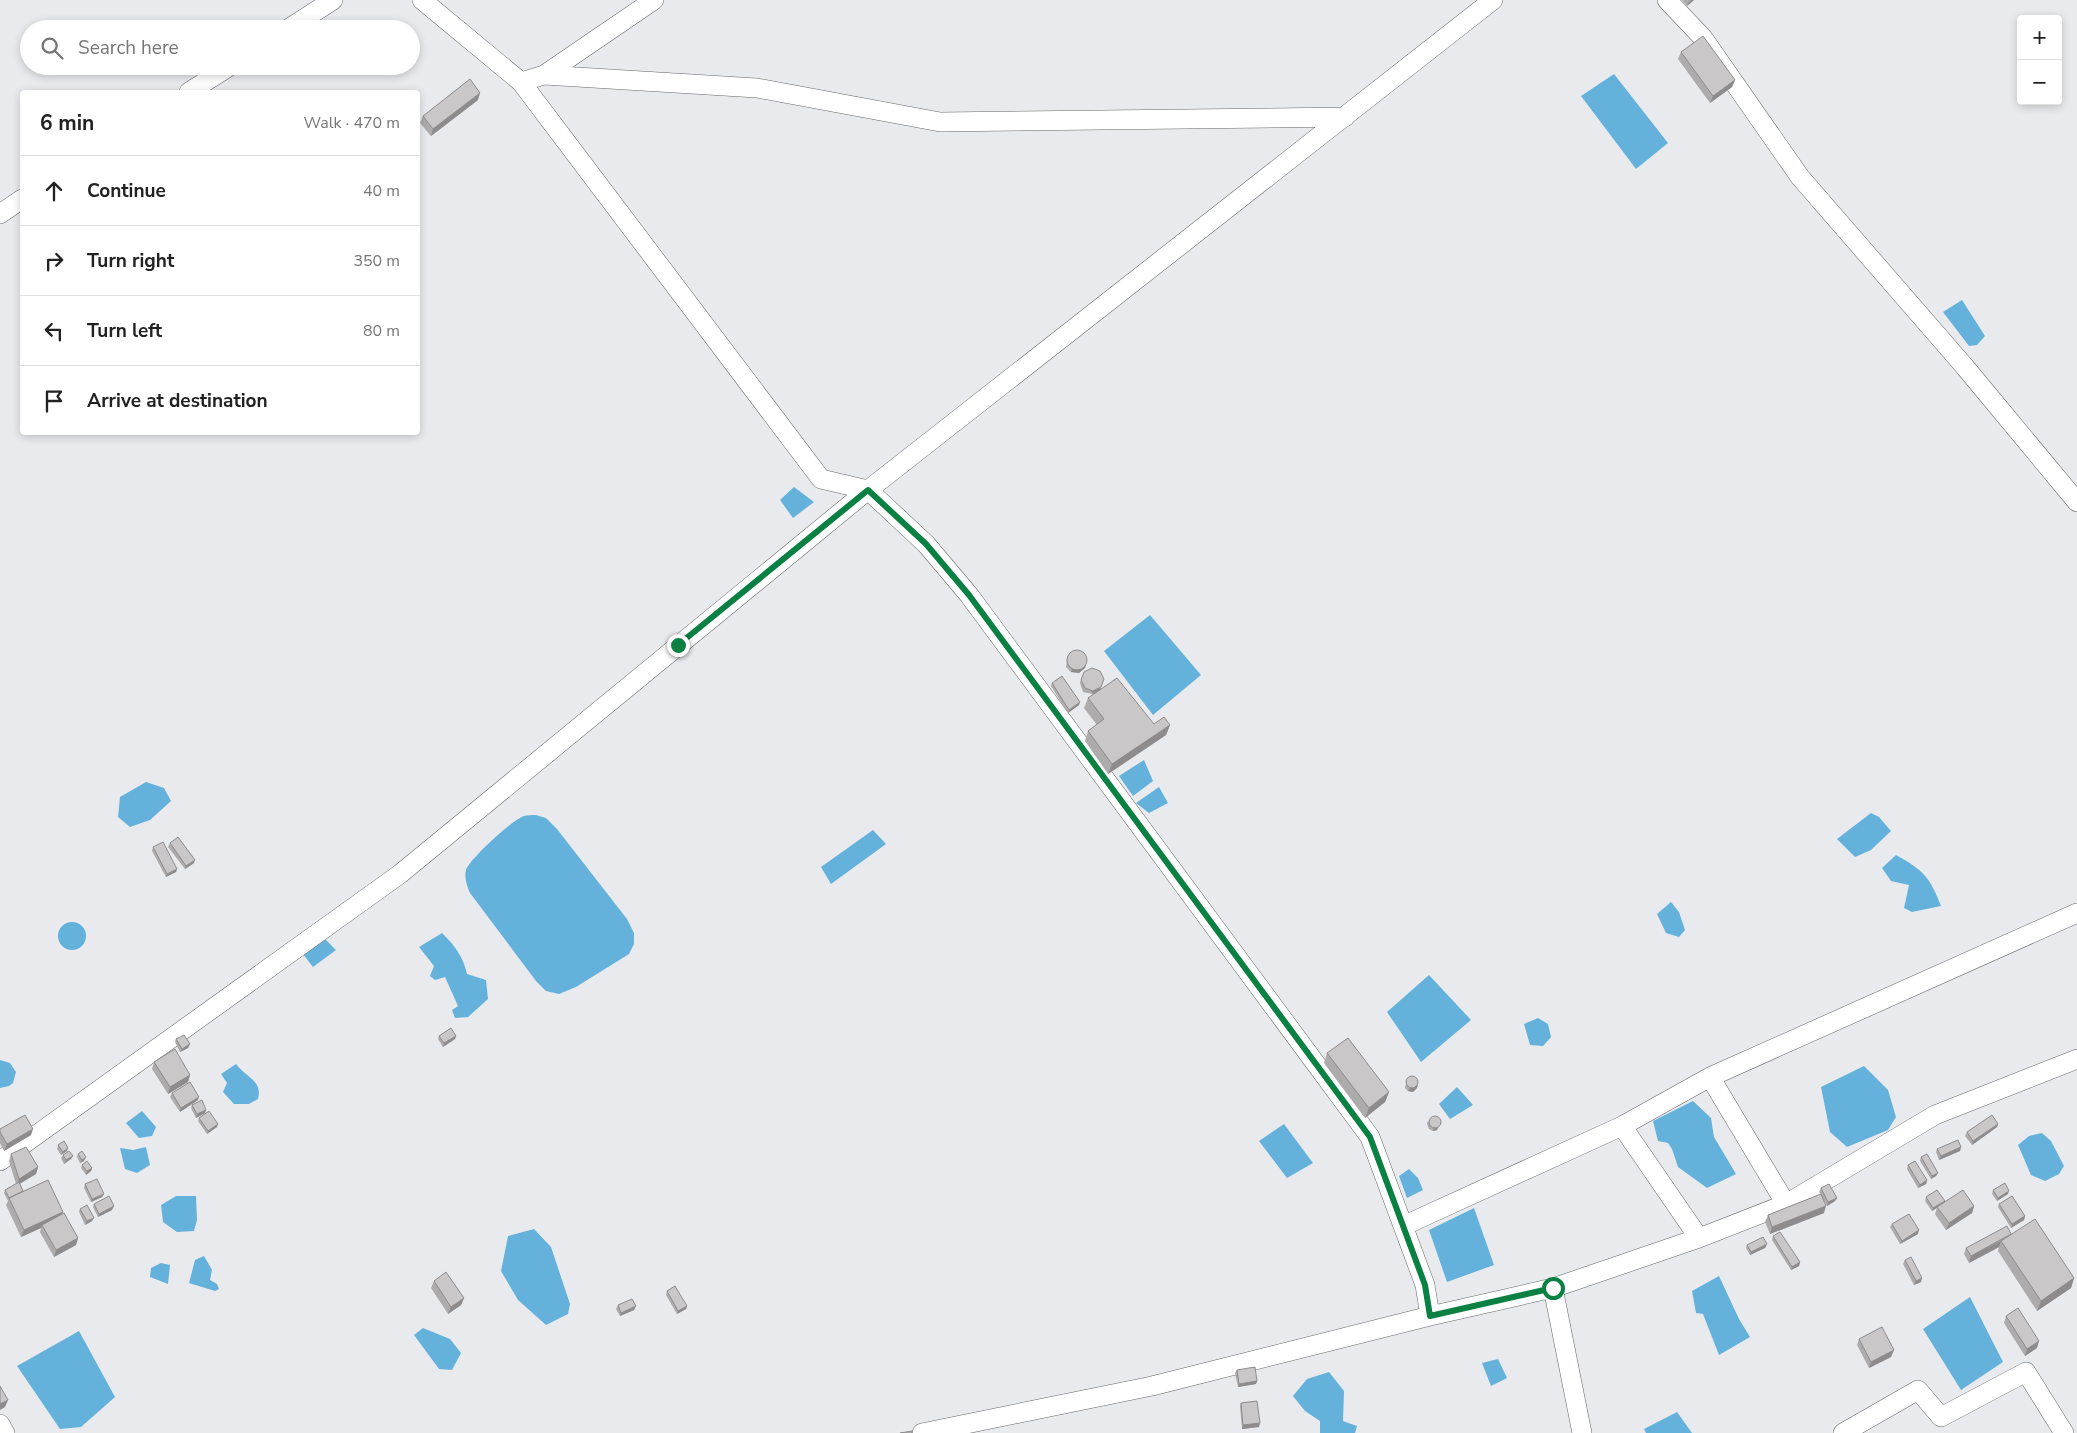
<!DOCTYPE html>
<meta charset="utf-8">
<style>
:root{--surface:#fff;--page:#f2f2f2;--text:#222;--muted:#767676;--line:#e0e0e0}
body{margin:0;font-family:"Nunito Sans",sans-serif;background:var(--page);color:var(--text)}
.controls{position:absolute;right:15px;top:15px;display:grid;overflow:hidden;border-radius:5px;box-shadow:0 2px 8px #0003}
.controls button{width:45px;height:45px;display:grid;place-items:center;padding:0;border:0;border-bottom:1px solid var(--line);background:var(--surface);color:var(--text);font:25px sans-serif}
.stop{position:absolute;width:15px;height:15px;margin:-11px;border:4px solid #0b8043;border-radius:50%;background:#fff}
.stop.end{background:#0b8043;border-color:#fff;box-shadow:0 1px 5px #0008}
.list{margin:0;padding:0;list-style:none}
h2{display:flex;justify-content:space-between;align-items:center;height:65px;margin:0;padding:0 20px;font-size:21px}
h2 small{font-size:16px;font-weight:400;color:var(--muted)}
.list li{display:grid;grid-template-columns:32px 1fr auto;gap:15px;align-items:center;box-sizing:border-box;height:70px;padding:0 20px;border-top:1px solid var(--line)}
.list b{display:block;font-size:19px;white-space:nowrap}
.list em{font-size:16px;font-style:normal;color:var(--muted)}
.icon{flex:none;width:28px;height:28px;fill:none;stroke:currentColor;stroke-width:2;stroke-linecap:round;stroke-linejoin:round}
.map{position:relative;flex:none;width:2077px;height:1433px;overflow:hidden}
.search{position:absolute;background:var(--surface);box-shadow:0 2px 8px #0003;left:20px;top:20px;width:400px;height:55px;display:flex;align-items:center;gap:12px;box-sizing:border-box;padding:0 18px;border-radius:28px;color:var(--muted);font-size:19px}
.panel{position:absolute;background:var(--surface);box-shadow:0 2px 8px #0003;left:20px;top:90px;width:400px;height:345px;border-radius:5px}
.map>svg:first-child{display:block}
.water{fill:#64b2dc}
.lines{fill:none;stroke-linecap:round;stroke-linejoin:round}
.minor-casing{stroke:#666769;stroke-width:20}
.minor{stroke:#fff;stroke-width:19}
.wall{fill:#aeabac}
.shaded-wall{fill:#8d8b8c}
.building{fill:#cac7c8;stroke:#8d8b8c}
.route{stroke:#0b8043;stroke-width:6}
</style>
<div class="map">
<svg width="2077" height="1433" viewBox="0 0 2077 1433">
<rect width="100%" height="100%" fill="#e9eaed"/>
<path class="water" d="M1614,74L1668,143L1636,169L1581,96Z
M1962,300L1985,336L1977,345L1969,346L1943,312Z
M794,487L814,502L793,518L780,500Z
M1150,615L1201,675L1153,715L1104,651Z
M1144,760L1153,781L1133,796L1119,776Z
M146,782L164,788L171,801L150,820L130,827L118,817L120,797Z
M1159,787L1168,803L1149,813L1136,803Z
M1871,813L1879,817L1891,831L1871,850L1855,857L1837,839Z
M536,815L546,818L557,829L627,919L634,933V944L629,954L576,987L559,994L546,991L536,981L470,893C467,886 464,878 466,870C469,860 513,819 524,816C527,815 532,815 536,815Z
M873,830L886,844L831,884L821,867Z
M1896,855C1923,870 1930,877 1941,906L1912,912L1904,908L1909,885L1891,881L1882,868Z
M1671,902L1679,912L1685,930L1679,937L1666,933L1657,914Z
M58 936a14 14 0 1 1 28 0a14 14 0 1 1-28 0Z
M442,933C455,946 463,956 467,974L486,980L488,999L468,1017L455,1018L452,1010L458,1006L445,977L435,980L430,976L434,966L419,947Z
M325,939L336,950L313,967L303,954Z
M1429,975L1471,1020L1421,1062L1387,1012Z
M1538,1018L1548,1024L1551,1037L1543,1046L1530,1045L1524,1024Z
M0,1060L10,1063L16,1072L13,1083L9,1086L0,1088Z
M236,1064C246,1078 263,1080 258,1099L249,1104H234L223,1092L227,1083L221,1074Z
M1864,1066L1888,1090L1896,1117L1888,1130L1847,1147L1830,1132L1821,1087Z
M1457,1087L1473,1105L1450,1119L1439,1104Z
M1693,1101L1711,1118L1714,1137L1736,1174L1707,1188L1678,1167L1672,1149L1668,1143L1658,1141L1653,1121Z
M142,1111L156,1127L152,1136L139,1138L126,1123Z
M1284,1124L1313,1163L1287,1178L1259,1141Z
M2042,1133L2051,1141L2064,1166L2059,1174L2045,1181L2031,1175L2018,1145L2029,1136Z
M146,1147L150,1165L137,1173L125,1169L120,1148L133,1150Z
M1409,1169L1418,1178L1423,1190L1407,1198L1399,1176Z
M176,1196H196L197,1220L194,1231L177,1232L163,1222L161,1205Z
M1474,1208L1494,1265L1447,1282L1429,1230Z
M534,1229L551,1247L570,1304L568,1314L546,1325L518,1300L501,1271L508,1236Z
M204,1256L212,1270L210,1280L217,1284L219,1289L215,1291L189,1283L195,1260Z
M161,1263L170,1265L168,1284L150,1277L151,1268Z
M1719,1276L1739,1319L1750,1337L1719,1355L1703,1314L1696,1313L1692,1291Z
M1970,1297L2003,1362L1961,1390L1923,1329Z
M423,1328L450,1339L461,1353L452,1370L439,1369L414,1335Z
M79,1331L115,1397L81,1427L60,1429L17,1366Z
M1498,1359L1507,1378L1491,1386L1482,1363Z
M1329,1372L1344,1391L1343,1421L1357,1426L1355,1433H1320V1421L1305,1411L1293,1396L1307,1379Z
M1677,1412L1692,1433H1646L1644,1429Z"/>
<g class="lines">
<g class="minor-casing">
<path id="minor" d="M422,0L521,82L821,479L868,490L926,544L969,595L1370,1137L1425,1285L1430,1316
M1667,0L1703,38L1800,177L1965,367L2077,502
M288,29L333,0
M544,75L654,0
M521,82L544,75L757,88L940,122L1345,117
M189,92L230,66
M0,214L22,199
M1710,1077L1786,1204
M1622,1126L1699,1238
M0,1161L400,874L868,490L1493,0
M1403,1226L1622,1126L1710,1077L2077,913
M1553,1288L1582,1433
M0,1424L5,1433
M922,1433L1152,1386L1430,1316L1553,1288L1699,1238L1786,1204L1935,1115L2077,1059
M1843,1433L1918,1390L1941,1417L2026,1372L2064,1433"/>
</g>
<use href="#minor" class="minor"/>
</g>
<path class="wall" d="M1682,0H1694L1687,6Z
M1681,52L1735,80L1732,87L1710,103L1678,59Z
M478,100L431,136L420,123L423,116Z
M1068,656L1086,665L1085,668L1079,673L1071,672L1066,667L1067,659Z
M1084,672L1104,679L1100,689L1154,724L1170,725L1166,735L1108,774L1085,741L1088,731L1097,725L1084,708L1088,698L1095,693L1092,694L1083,692L1080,683Z
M1052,683L1079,705L1068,713L1051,686Z
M170,843L194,863L185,869L168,847Z
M153,847L177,869L176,872L166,877L152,851Z
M439,1036H456L455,1039L443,1047L438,1039Z
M176,1039L190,1044L188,1048L180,1052L175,1042Z
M1327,1053L1389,1092L1385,1102L1365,1118L1324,1063Z
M154,1062L190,1075L188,1082L168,1094L152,1069Z
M1407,1080L1417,1088L1413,1092L1408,1091L1405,1088Z
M172,1093L198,1100L180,1112L170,1097Z
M192,1105L206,1110L205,1113L196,1118L191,1108Z
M199,1118L217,1127L207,1134L198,1121Z
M1428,1121L1437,1130L1433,1131L1429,1129L1427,1124Z
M1998,1124L1997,1127L1972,1145L1965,1136L1967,1132Z
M0,1129L31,1135L4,1151L0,1143Z
M58,1145L67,1151L61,1155L57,1149Z
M1961,1147L1960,1151L1939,1160L1936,1152L1937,1149Z
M11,1154L38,1167L36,1174L20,1184L23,1191L62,1214L78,1238L76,1245L54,1257L40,1232L41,1228L21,1237L6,1205L8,1201L4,1193L5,1190L16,1184L9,1161Z
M78,1154L84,1161L80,1163L77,1157Z
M63,1155L71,1159L64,1164L61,1158Z
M1921,1157L1938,1173L1936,1176L1931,1179L1920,1161Z
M82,1165L92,1168L91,1171L86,1175L81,1168Z
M1908,1165L1927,1180L1926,1184L1918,1188L1907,1169Z
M85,1184L104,1194L102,1197L91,1202L84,1188Z
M1821,1188L1837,1198L1835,1201L1827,1206L1824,1200V1213L1770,1234L1765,1222L1768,1215L1821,1194L1819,1192Z
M1993,1190L2008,1194L1997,1201L1992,1194Z
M1926,1197L1945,1201L1944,1203L1974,1206L1972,1213L1946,1230L1935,1214L1937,1208L1932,1211L1925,1201Z
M94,1204L112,1210L98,1217L93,1207Z
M1999,1204L2025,1216L2024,1220L2011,1228L1998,1207Z
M80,1209L92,1221L85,1225L79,1212Z
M1892,1224L1918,1234L1900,1244L1890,1227Z
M2011,1234L2074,1278L2071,1288L2037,1311L1998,1251L1999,1247L1969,1263L1964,1254L1966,1248Z
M1773,1236L1800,1262L1799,1266L1791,1270L1772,1240Z
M1767,1244L1765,1248L1750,1255L1746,1248L1747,1245Z
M1905,1260L1921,1282L1914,1285L1903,1264Z
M434,1281L464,1298L461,1305L448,1314L431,1288Z
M667,1291L687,1306L686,1309L677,1314L666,1295Z
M618,1305L634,1310L620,1316L616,1309Z
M2006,1316L2037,1348L2025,1356L2004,1323Z
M1859,1339L1891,1357L1869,1368L1857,1345Z
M1237,1370L1257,1381L1256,1384L1238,1387L1235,1373Z
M1241,1403L1259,1427L1242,1429L1240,1406Z"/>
<path class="shaded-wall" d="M1691,0H1694L1687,6L1688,3Z
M1735,80L1732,87L1710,103L1713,96Z
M480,93L478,100L431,136L433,129Z
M1086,665L1085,668L1079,673L1071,672L1072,669Z
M1101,687L1100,691L1092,694L1093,691Z
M1080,702L1079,705L1068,713L1069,710Z
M1170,725L1166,735L1108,774L1112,764Z
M195,860L194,863L185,869L186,866Z
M177,869L176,872L166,877L167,874Z
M456,1036L455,1039L443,1047L444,1043Z
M190,1044L188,1048L180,1052L182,1049Z
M190,1075L188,1082L168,1094L170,1087Z
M1418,1085L1417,1088L1413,1092L1408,1091L1410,1088Z
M1389,1092L1385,1102L1365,1118L1369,1108Z
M199,1097L198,1100L180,1112L181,1108Z
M206,1110L205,1113L196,1118L197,1114Z
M1441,1122L1437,1130L1433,1131L1434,1128Z
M218,1124L217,1127L207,1134L208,1131Z
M1998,1124L1997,1127L1972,1145L1973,1141Z
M33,1129L31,1135L4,1151L7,1144Z
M1961,1147L1960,1151L1939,1160L1941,1156Z
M68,1148L67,1151L61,1155L63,1152Z
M73,1156L71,1159L64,1164L66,1160Z
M86,1157L84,1161L80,1163L82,1160Z
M38,1167L36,1174L17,1185L19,1179Z
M92,1168L91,1171L86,1175L87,1171Z
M1938,1173L1936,1176L1931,1179L1932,1176Z
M1927,1180L1926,1184L1918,1188L1920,1185Z
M2009,1191L2008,1194L1997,1201L1998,1198Z
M104,1194L102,1197L91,1202L92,1199Z
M1837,1198L1835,1201L1827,1206L1828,1202Z
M1945,1201L1943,1204L1932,1211L1933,1208Z
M114,1206L112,1210L98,1217L99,1214Z
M1826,1206L1824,1213L1770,1234L1772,1227Z
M1974,1206L1972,1213L1946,1230L1949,1223Z
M63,1212L61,1218L42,1225L41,1228L21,1237L24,1230Z
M2025,1216L2024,1220L2011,1228L2012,1224Z
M94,1218L92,1221L85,1225L87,1221Z
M1919,1230L1918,1234L1900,1244L1902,1241Z
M2012,1235L2001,1241L1999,1247L1969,1263L1971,1256Z
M78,1238L76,1245L54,1257L56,1250Z
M1767,1244L1765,1248L1750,1255L1751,1252Z
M1800,1262L1799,1266L1791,1270L1792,1267Z
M1922,1278L1921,1282L1914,1285L1916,1281Z
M2074,1278L2071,1288L2037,1311L2041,1301Z
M464,1298L461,1305L448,1314L451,1307Z
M636,1306L634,1310L620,1316L621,1313Z
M687,1306L686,1309L677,1314L678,1311Z
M2039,1341L2037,1348L2025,1356L2027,1349Z
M1894,1350L1891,1357L1869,1368L1871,1362Z
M1257,1381L1256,1384L1238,1387L1239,1384Z
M8,1400L5,1407L0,1410V1404Z
M1260,1423L1259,1427L1242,1429L1243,1425Z"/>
<path class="building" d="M1703,36L1735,80L1713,96L1681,52Z
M470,79L480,93L433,129L423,116Z
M1067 660a10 10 0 1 1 20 0a10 10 0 1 1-20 0Z
M1092,668L1100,671L1104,679L1101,687L1093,691L1085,688L1081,680L1084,672Z
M1062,676L1080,702L1069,710L1052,683Z
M1117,678L1154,724L1164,717L1170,725L1112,764L1088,731L1104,719L1088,698Z
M178,837L195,860L186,866L170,843Z
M163,842L177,869L167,874L153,847Z
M451,1028L456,1036L444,1043L439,1036Z
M184,1035L190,1044L182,1049L176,1039Z
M1348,1038L1389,1092L1369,1108L1327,1053Z
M175,1049L190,1075L170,1087L154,1062Z
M1406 1082a6 6 0 1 1 12 0a6 6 0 1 1-12 0Z
M190,1082L199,1097L181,1108L172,1093Z
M202,1100L206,1110L197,1114L192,1105Z
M209,1111L218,1124L208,1131L199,1118Z
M25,1115L33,1129L7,1144L0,1132V1129Z
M1992,1115L1998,1124L1973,1141L1967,1132Z
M1429 1122a6 6 0 1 1 12 0a6 6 0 1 1-12 0Z
M1958,1140L1961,1147L1941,1156L1937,1149Z
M64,1141L68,1148L63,1152L58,1145Z
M26,1147L38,1167L19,1179L11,1154Z
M69,1151L73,1156L66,1160L63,1155Z
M82,1151L86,1157L82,1160L78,1154Z
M1927,1154L1938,1173L1932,1176L1921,1157Z
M87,1161L92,1168L87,1171L82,1165Z
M1915,1161L1927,1180L1920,1185L1908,1165Z
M97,1179L104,1194L92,1199L85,1184Z
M48,1180L63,1212L24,1230L9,1198Z
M19,1182L23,1191L9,1198L5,1190Z
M2005,1183L2009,1191L1998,1198L1993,1190Z
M1829,1184L1837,1198L1828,1202L1821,1188Z
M1937,1190L1945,1201L1933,1208L1926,1197Z
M1963,1190L1974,1206L1949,1223L1937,1207Z
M1821,1194L1826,1206L1772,1227L1768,1215Z
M109,1196L114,1206L99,1214L94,1204Z
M2012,1196L2025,1216L2012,1224L1999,1204Z
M87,1205L94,1218L87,1221L80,1209Z
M64,1213L78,1238L56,1250L42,1225Z
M1909,1214L1919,1230L1902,1241L1892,1224Z
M2035,1219L2074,1278L2041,1301L2001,1241Z
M2007,1226L2011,1234L1971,1256L1966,1248Z
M1780,1232L1800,1262L1792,1267L1773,1236Z
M1763,1237L1767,1244L1751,1252L1747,1245Z
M1911,1257L1922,1278L1916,1281L1905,1260Z
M446,1272L464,1298L451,1307L434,1281Z
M675,1286L687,1306L678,1311L667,1291Z
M632,1299L636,1306L621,1313L618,1305Z
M2018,1308L2039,1341L2027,1349L2006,1316Z
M1882,1327L1894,1350L1871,1362L1859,1339Z
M1255,1367L1257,1381L1239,1384L1237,1370Z
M0,1386L8,1400L0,1404Z
M1257,1401L1260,1423L1243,1425L1241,1403Z
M912,1431V1433H900Z"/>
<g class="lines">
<path class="route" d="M678,645L868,490L926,544L969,595L1370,1137L1425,1285L1430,1316L1553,1288"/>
</g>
</svg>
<div class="controls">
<button>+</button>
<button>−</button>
</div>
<div class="stop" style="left:1553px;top:1288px"></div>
<div class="stop end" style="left:678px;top:645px"></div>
<div class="search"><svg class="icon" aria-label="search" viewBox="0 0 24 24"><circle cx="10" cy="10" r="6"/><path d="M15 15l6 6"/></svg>Search here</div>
<section class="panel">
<h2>6 min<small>Walk · 470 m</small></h2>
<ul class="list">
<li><svg class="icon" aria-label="ahead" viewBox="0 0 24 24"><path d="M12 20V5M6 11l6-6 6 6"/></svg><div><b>Continue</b></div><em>40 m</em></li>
<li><svg class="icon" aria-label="right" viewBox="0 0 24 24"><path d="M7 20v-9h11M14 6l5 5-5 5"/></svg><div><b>Turn right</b></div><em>350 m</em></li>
<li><svg class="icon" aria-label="left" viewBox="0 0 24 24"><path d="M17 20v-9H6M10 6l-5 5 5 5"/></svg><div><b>Turn left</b></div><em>80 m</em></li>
<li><svg class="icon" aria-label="arrive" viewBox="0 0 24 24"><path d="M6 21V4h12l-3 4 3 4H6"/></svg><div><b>Arrive at destination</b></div></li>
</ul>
</section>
</div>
